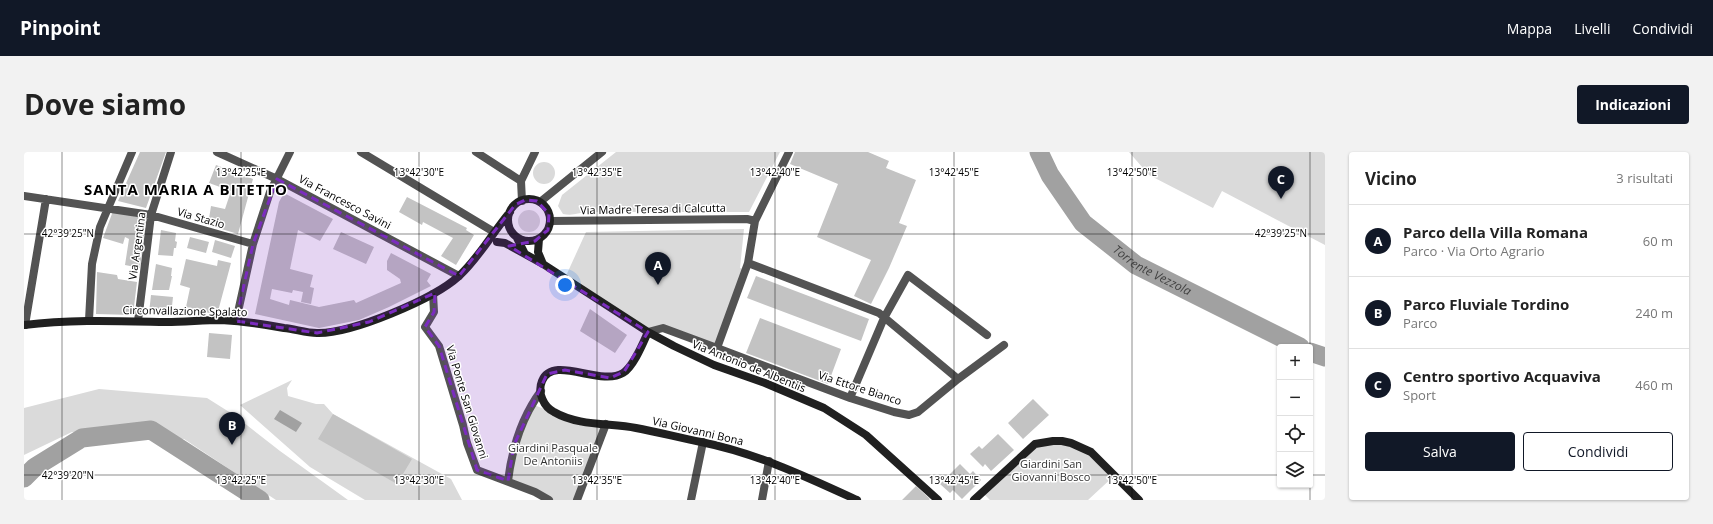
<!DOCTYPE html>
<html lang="it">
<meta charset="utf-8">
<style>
:root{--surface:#fff;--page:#f2f2f2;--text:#222;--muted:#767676;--line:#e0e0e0;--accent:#111827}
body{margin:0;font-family:"Open Sans",sans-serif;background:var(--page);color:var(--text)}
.controls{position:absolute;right:12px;bottom:12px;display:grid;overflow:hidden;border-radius:4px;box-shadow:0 1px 3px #0004}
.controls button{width:36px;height:36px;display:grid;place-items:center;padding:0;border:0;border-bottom:1px solid var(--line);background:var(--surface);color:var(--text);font:20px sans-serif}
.you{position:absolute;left:541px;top:133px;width:14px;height:14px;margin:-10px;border:3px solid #fff;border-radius:50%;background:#1a73e8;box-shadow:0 0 0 6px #1a73e833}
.badge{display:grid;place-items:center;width:26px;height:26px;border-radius:50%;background:var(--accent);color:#fff;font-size:13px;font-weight:700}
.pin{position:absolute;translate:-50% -33px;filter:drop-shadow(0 1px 2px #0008)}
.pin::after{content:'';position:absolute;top:21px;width:14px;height:12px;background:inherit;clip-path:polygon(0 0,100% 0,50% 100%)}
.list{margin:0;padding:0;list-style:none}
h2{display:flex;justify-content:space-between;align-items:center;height:52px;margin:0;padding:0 16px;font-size:17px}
h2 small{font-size:13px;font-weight:400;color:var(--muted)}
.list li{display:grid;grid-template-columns:26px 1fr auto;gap:12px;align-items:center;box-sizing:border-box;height:72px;padding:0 16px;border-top:1px solid var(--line)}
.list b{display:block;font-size:15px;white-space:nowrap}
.list p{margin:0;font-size:13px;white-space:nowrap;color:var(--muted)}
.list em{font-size:13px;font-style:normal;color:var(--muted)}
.actions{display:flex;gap:8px;padding:12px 16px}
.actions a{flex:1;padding:9px 0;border:1px solid var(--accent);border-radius:4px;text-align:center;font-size:14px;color:var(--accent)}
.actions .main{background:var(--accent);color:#fff}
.icon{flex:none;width:22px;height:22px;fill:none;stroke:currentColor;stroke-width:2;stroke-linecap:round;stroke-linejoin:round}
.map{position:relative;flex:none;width:1301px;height:348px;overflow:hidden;border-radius:4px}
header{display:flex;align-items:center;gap:24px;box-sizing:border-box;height:56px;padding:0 20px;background:var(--accent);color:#fff}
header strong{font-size:19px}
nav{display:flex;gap:22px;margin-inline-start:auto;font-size:14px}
.intro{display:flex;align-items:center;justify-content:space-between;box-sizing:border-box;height:96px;padding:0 24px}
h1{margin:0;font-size:28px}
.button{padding:10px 18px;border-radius:4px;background:var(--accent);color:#fff;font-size:14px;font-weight:700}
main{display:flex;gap:24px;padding:0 24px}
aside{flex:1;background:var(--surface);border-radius:4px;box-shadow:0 1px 3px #0004}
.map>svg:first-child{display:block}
.green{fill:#dadada}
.water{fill:#a1a1a1}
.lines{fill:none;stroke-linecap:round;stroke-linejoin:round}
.river{stroke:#a1a1a1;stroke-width:19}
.building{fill:#c3c3c3}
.minor{stroke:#535353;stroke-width:8}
.tertiary{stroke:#535353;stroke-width:8}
.secondary{stroke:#202020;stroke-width:8}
.marked{fill:#7b2cbf;fill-opacity:0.2;stroke:#7b2cbf;stroke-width:3;stroke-dasharray:8 5;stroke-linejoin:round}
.ticks{fill:none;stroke:#000;stroke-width:1;stroke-opacity:0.45}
.labels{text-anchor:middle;stroke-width:3;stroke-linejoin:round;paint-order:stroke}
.street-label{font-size:11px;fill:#000;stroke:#fff}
.park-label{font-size:11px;fill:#313131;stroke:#fff}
.water-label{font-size:12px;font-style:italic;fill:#424242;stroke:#fff}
.district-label{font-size:15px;font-weight:bold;letter-spacing:1px;fill:#000;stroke:#fff}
.ticks-label{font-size:10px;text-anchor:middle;fill:#000;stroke:#fff;stroke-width:3;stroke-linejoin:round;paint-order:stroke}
</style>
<header>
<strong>Pinpoint</strong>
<nav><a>Mappa</a><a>Livelli</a><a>Condividi</a></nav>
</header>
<div class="intro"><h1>Dove siamo</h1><a class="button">Indicazioni</a></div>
<main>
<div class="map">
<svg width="1301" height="348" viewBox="0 0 1301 348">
<rect width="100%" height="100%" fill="#fff"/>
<path class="green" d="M592,0H756L725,60H563C554,61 549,64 539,62L534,54L538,43Z
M1105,0H1301V93L1198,39L1189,56L1125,23Z
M509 21a11 11 0 1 1 22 0a11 11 0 1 1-22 0Z
M494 69a11 11 0 1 1 22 0a11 11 0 1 1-22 0Z
M720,77L716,116L722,118L693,196L639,176L624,180L541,126L562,80Z
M268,228L263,236L264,244L292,252H300L309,262L427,327L438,348H341L286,315L216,253Z
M75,237L183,246L210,263L256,299L324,348H252L160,287L48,280L0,303V256Z
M507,252L540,264L582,272L553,348H525L484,329Z
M1029,289L1067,300L1091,323L1064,348H966L958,340L1011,292Z"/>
<path class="water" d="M256,258L278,271L272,280L250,267Z"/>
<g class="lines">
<g class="river">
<path id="s1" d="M1015,0L1026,23L1059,71L1112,113L1276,195"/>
<path d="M1286,200L1301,205"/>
<path d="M0,326L11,315L58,286L127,278L236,348"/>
</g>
</g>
<path class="building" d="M116,0H142L122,56L94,49Z
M771,0H844L865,9L862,16L892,28L875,71L883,74L865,116L847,152L830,144L847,108L793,85L814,32L766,12Z
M192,13L229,27L214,82L184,73L187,54L201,57L207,39L185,31Z
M260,41L309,67L296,89L274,78L266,117L289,123L286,135L290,136L287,152L277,150L279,140L269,138L268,141L248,137L246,147L265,153L266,148L295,155L330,148L332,151L377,131L376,127L363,118V109L367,101L407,122L403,129L407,134L365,155L335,168L295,176L231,162L255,50Z
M383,45L443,76L442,78L450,83L432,113L417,104L429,86L399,70L398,73L375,60Z
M89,59L122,67L116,116L101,113L105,87L101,85L99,92L79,86Z
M137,78L152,81L151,89L153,90L152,96H150L149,104L134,103Z
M317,80L350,95L342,112L309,97Z
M166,85L185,90L182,101L163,96Z
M191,88L211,94L207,106L188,100Z
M162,107L193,114L194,108L207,111L193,163L162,155L166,136L156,133Z
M132,112L148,116L147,124H148L145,138H128Z
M73,120L93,123L94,127L113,130L109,163L72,162Z
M732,124L845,167L837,189L723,146Z
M127,143L149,145L147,163L125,161Z
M566,157L603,183L591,201L556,179Z
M736,166L817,197L804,232L722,201Z
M185,181L208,183L206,207L183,205Z
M1009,247L1025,263L999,287L984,271Z
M309,262L388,307L373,332L294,287Z
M974,282L990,298L967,319L961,312L959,315L946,302L955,294L958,297Z
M936,312L946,322L949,319L957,328L938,347L929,338L926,341L916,332Z
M892,334L906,347L905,348H878Z"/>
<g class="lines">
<path class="minor" d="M193,0L253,27L435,124
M337,0L470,80
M452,0L497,29
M0,44L127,63L229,92
M498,49L497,29L511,0
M526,69L723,67L731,69
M724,111L855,161L934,227L894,260L885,263L870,260L826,246L693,196L724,111L731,69L765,0
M409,142L410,160L401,175L415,194L439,273L443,291L453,318L511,340L525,348
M65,168L68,112L76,75L108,0
M114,169L127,63L147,0
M212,169L229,92L246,40L266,0
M1,173L22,47
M624,180L639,176L693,196
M934,227L980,193
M826,246L860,166L884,123L963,183
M484,329C488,296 497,266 517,239
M553,348L582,272
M667,348L679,290
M738,348L745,309"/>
<path class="tertiary" d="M516,50L578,0"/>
<path class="secondary" d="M484 68a21 21 0 1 1 42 0a21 21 0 1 1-42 0Z
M493,86L501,102L519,112L624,180L650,194L690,213L741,231L800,256L842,283L914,348
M515,87L514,100L519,112
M473,90L481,91L501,102
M0,173C47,167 95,169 142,170C161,170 179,168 197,168C218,169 239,172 260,176C271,177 282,181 293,181C327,182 410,147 435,124C454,107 469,80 486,60
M624,180C619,191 610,214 599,221C576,235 529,202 518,229C513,241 520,255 530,260C554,274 586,271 612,276C634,280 656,286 677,290C732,301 783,325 833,348
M950,348L1011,292L1029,289H1038L1047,291L1067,300L1115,348"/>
</g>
<path class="marked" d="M253,27L435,124L491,53L501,48L513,49L525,62L524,78L511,89L485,94L624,180L600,220L586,226L541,218L523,222L490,293L484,329L453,318L415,194L401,175L410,160L411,141L345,170L293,181L212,169L229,92Z"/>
<path class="ticks" d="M38,0V348M217,0V348M395,0V348M573,0V348M751,0V348M930,0V348M1108,0V348M1286,0V348M0,82H1301M0,323H1256M1286,323H1301"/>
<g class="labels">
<g class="street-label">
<text transform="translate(321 50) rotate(28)" y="4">Via Francesco Savini</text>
<text transform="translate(629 57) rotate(-1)" y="4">Via Madre Teresa di Calcutta</text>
<text transform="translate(177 66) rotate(16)" y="4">Via Stazio</text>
<text transform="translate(113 94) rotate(-82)" y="4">Via Argentina</text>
<text transform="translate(161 159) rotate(1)" y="4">Circonvallazione Spalato</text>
<text transform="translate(725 214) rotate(22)" y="4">Via Antonio de Albentiis</text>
<text transform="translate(836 236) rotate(18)" y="4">Via Ettore Bianco</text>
<text transform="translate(443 250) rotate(73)" y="4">Via Ponte San Giovanni</text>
<text transform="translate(674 279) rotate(13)" y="4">Via Giovanni Bona</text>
</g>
<g class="park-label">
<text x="529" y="300">Giardini Pasquale<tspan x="529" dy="13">De Antoniis</tspan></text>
<text x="1027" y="316">Giardini San<tspan x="1027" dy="13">Giovanni Bosco</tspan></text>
</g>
<g class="water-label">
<text dy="4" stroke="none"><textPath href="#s1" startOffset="168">Torrente Vezzola</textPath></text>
</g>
<g class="district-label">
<text x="162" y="43">SANTA MARIA A BITETTO</text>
</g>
</g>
<g class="ticks-label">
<text x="217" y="24">13°42'25"E</text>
<text x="395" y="24">13°42'30"E</text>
<text x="573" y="24">13°42'35"E</text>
<text x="751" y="24">13°42'40"E</text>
<text x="930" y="24">13°42'45"E</text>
<text x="1108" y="24">13°42'50"E</text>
<text x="44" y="85">42°39'25"N</text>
<text x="1257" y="85">42°39'25"N</text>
<text x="44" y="327">42°39'20"N</text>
<text x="217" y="332">13°42'25"E</text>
<text x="395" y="332">13°42'30"E</text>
<text x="573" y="332">13°42'35"E</text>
<text x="751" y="332">13°42'40"E</text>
<text x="930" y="332">13°42'45"E</text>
<text x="1108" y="332">13°42'50"E</text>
</g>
</svg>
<div class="controls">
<button>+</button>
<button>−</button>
<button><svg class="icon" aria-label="locate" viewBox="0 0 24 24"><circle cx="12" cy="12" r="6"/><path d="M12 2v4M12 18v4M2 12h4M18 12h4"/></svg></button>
<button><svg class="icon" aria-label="layers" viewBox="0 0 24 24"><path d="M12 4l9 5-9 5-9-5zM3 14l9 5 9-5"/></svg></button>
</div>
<div class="you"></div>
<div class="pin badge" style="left:634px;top:133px">A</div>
<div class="pin badge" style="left:208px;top:293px">B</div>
<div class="pin badge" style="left:1257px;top:47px">C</div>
</div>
<aside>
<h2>Vicino<small>3 risultati</small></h2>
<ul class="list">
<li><span class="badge">A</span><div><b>Parco della Villa Romana</b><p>Parco · Via Orto Agrario</p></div><em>60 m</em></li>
<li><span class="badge">B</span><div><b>Parco Fluviale Tordino</b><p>Parco</p></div><em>240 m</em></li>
<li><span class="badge">C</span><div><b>Centro sportivo Acquaviva</b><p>Sport</p></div><em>460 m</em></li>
</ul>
<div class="actions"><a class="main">Salva</a><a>Condividi</a></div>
</aside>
</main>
